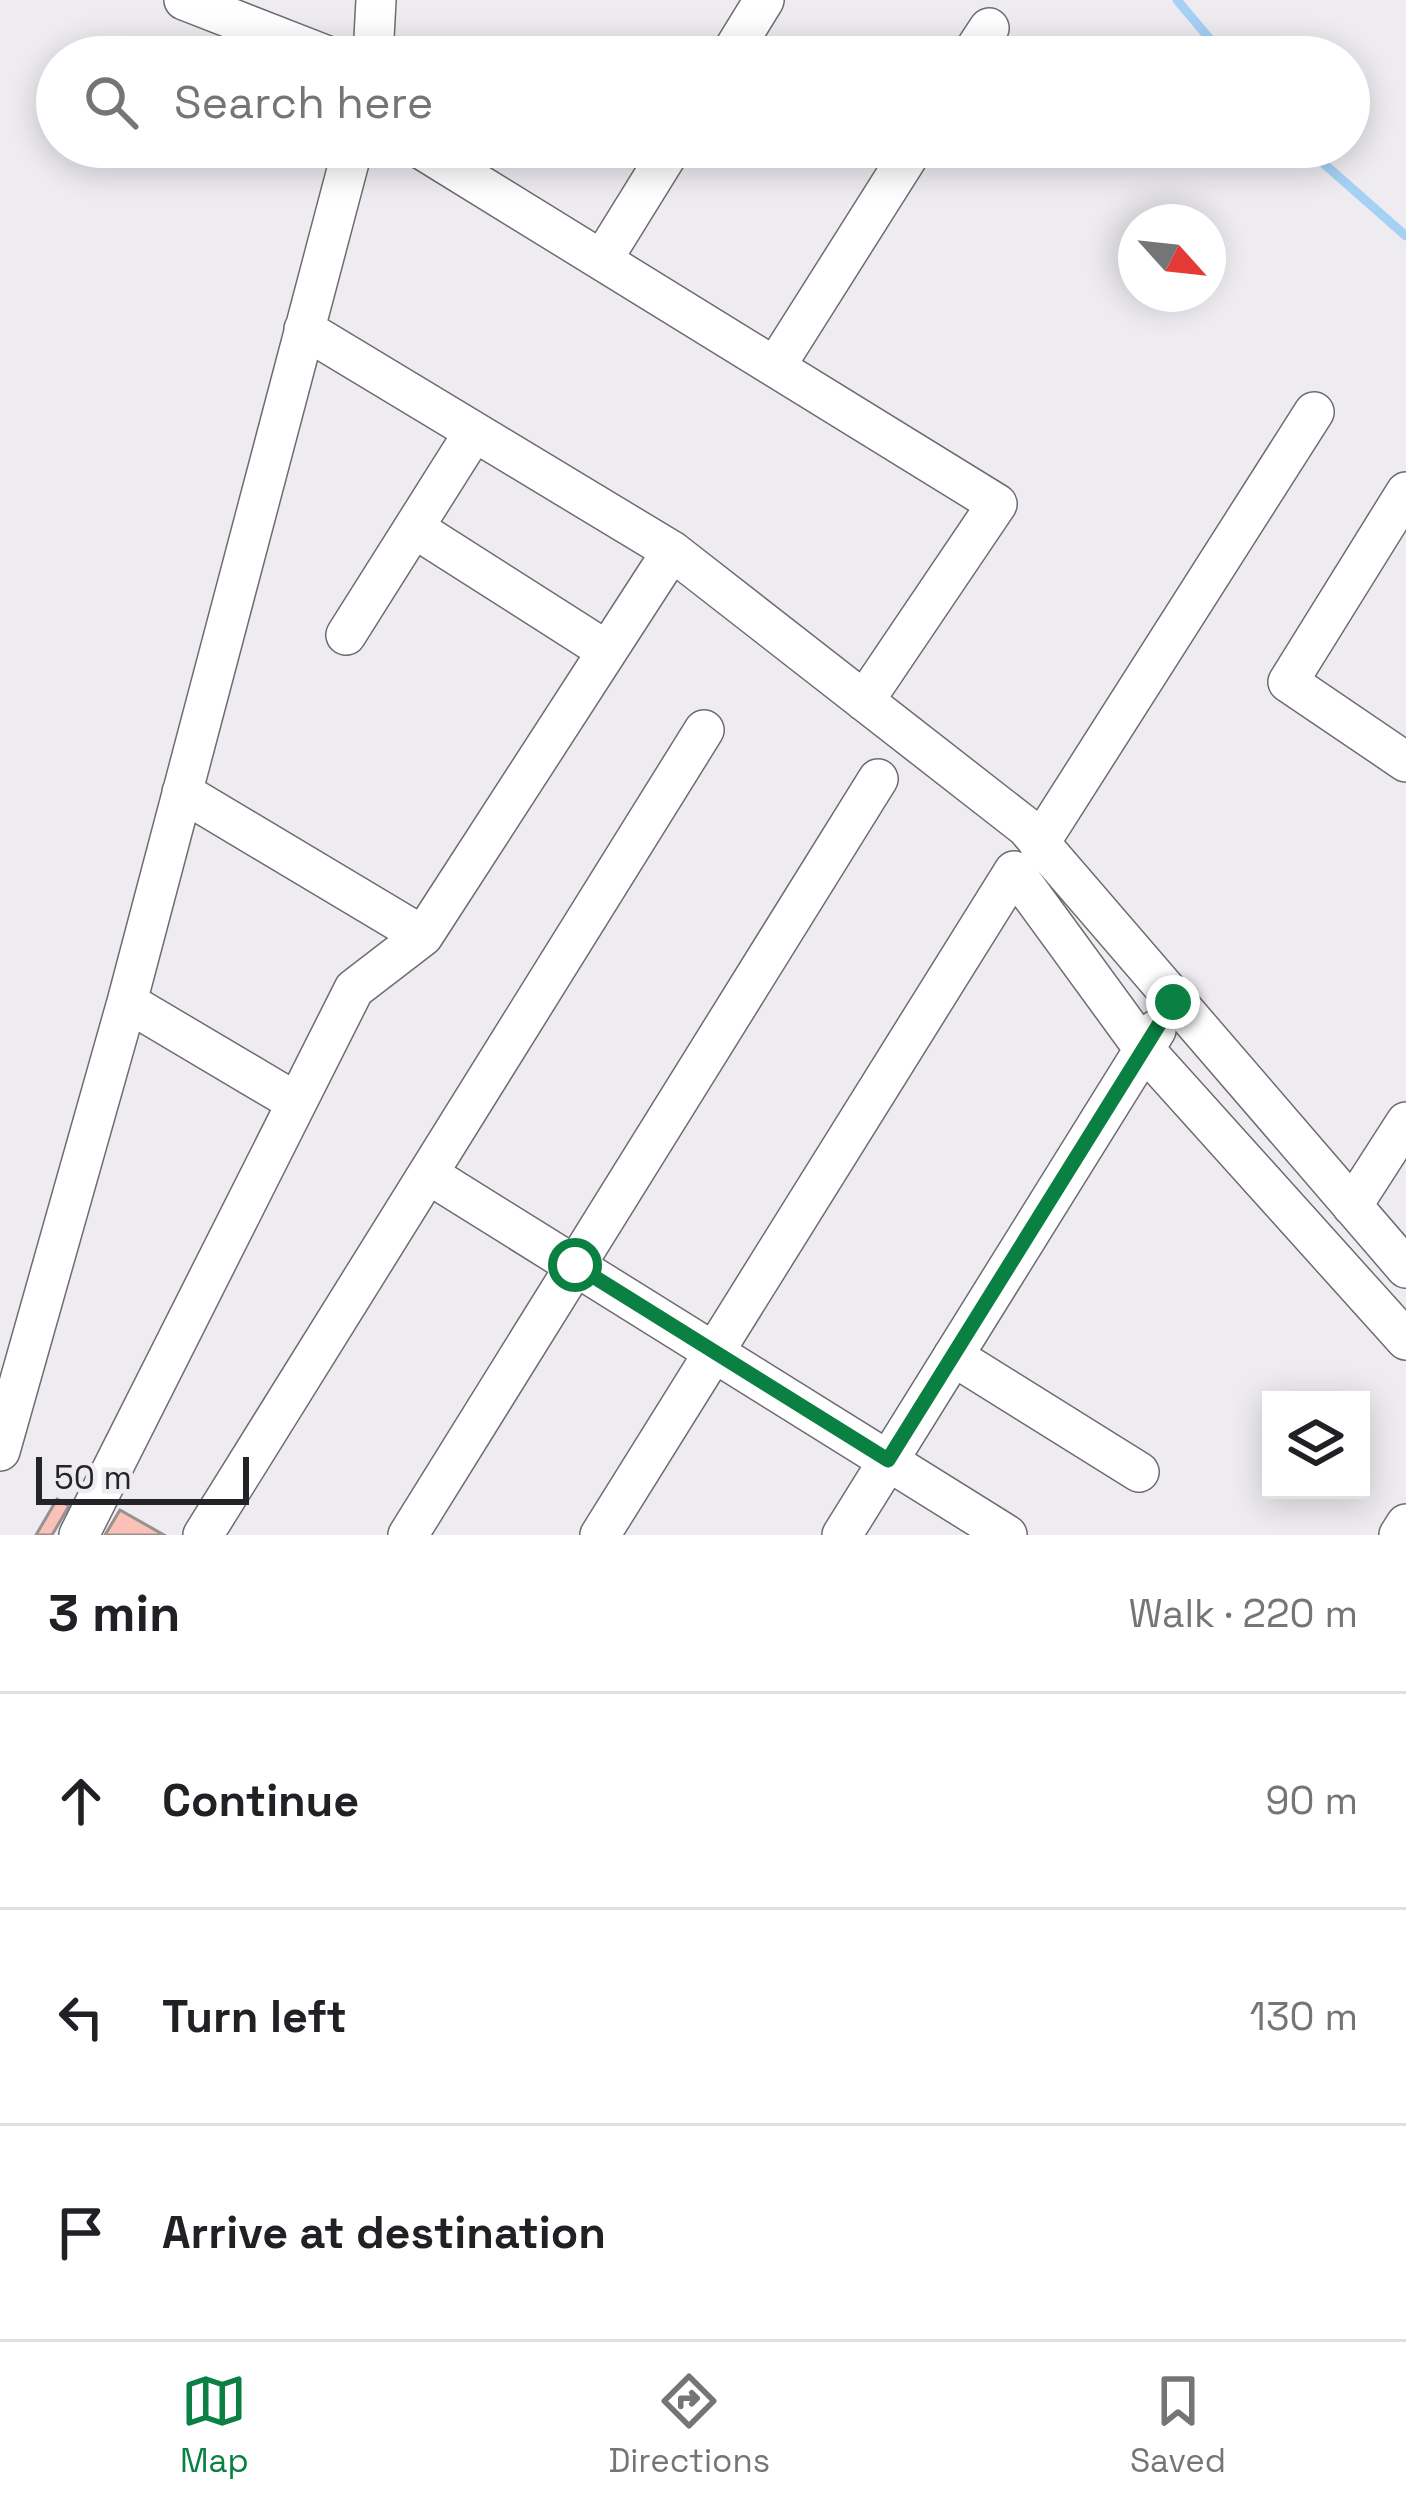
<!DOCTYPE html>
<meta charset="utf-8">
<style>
:root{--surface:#fff;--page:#f6f6f6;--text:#202124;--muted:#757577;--line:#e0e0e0;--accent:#0b8043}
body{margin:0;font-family:"Space Grotesk",sans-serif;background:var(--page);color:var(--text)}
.controls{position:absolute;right:36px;bottom:36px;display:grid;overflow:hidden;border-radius:0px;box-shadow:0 6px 30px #0003}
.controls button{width:108px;height:108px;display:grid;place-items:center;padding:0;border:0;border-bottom:3px solid var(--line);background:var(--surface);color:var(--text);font:60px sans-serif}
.compass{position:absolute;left:1118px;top:204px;width:108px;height:108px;border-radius:50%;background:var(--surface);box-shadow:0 6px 30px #0003;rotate:117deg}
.scale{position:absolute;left:36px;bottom:30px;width:213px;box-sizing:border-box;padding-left:12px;border:6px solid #242325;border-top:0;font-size:33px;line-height:42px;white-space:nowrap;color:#242325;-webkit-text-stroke:9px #eeecf1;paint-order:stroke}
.stop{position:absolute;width:36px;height:36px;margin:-27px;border:9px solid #0b8043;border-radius:50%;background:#fff}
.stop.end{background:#0b8043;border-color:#fff;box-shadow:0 3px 12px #0008}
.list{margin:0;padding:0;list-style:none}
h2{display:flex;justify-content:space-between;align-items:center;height:156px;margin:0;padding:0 48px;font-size:51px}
h2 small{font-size:39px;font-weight:400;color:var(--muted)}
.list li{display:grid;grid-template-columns:78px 1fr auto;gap:36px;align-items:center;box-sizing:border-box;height:216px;padding:0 48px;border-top:3px solid var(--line)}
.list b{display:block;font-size:45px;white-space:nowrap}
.list em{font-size:39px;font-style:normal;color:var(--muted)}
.icon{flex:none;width:66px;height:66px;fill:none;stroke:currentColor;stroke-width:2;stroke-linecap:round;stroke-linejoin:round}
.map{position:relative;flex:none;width:1406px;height:1535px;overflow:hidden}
.search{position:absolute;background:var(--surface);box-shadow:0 6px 30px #0003;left:36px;right:36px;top:36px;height:132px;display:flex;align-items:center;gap:30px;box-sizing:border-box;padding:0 42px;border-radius:66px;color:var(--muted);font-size:45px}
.sheet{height:804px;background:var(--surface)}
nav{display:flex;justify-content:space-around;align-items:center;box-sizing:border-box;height:168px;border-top:3px solid var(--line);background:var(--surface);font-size:33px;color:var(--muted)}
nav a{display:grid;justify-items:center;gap:6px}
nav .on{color:var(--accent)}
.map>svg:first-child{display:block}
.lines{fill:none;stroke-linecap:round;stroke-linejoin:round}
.stream{stroke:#a5d1f5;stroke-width:9}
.building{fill:#fbc1b9;stroke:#979190;stroke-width:3}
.minor-casing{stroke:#6e6c70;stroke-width:42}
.minor{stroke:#fff;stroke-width:39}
.route{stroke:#0b8043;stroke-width:15}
</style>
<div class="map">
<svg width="1406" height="1535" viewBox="0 0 1406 1535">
<rect width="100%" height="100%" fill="#eeecf1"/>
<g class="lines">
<path class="stream" d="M1177,0L1225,57
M1305,147L1406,236"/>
</g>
<path class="building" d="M57,1499L69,1506L52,1535H36Z
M120,1510L164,1535H105Z"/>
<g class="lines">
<g class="minor-casing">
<path id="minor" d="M184,0L330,57
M373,57L376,0
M729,57L764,0
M970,57L989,28
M418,147L997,504L864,701
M602,260L672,147
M304,329L672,551L1026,827L1406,1268
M775,367L914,147
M1406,492L1288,682L1406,762
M414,528L607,651
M346,635L474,432
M182,792L423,936
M1039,844L1314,412
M127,1002L294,1101
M428,1174L1007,1535
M1352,1206L1406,1122
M953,1356L1139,1472
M0,1451L127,1002L353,147
M79,1535L354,989L423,936L672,551
M203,1535L704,730
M408,1535L878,779
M600,1535L1014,871L1144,1049L1406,1340
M842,1535L1156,1030
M1399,1535L1406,1524"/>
</g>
<use href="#minor" class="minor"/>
</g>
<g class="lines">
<path class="route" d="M575,1265L888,1460L1173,1002"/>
</g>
</svg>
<div class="controls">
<button><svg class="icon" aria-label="layers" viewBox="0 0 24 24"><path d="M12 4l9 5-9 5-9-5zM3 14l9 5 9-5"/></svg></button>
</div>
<svg class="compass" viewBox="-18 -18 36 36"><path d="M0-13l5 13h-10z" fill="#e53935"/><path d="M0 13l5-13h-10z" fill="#757577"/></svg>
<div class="scale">50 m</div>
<div class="stop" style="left:575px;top:1265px"></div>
<div class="stop end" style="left:1173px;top:1002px"></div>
<div class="search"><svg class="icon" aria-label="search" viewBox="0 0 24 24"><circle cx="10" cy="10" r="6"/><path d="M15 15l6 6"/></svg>Search here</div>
</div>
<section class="sheet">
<h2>3 min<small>Walk · 220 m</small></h2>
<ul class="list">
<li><svg class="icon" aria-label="ahead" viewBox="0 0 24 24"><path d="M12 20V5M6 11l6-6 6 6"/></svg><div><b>Continue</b></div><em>90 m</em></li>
<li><svg class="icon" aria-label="left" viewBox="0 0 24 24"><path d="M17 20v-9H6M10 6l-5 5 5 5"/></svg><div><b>Turn left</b></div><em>130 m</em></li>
<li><svg class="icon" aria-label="arrive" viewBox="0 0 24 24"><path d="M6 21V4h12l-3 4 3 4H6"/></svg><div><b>Arrive at destination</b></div></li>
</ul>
</section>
<nav>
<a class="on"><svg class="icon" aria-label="map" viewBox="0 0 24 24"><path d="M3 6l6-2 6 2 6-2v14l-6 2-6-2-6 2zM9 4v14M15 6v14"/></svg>Map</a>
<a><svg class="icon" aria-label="directions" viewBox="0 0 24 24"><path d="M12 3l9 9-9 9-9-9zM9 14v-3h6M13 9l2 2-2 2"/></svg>Directions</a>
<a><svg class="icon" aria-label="saved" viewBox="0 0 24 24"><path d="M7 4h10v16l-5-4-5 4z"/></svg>Saved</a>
</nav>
